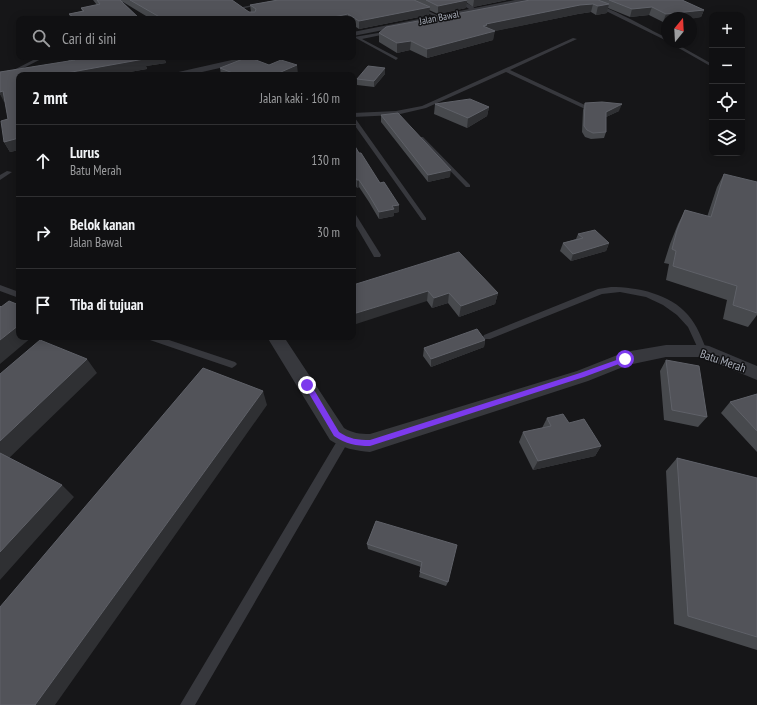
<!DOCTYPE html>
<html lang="id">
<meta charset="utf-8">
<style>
:root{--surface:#101012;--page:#1e1e20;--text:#f1f3f6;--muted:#9c9d9f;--line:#303032}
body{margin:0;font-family:"PT Sans Narrow",sans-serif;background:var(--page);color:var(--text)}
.controls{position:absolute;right:12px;top:12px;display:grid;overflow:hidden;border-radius:8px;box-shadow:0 2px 10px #0003}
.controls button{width:36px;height:36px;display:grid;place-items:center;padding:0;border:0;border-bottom:1px solid var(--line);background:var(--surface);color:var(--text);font:20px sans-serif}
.compass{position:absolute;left:661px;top:12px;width:36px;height:36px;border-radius:50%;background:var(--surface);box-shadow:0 2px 10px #0003;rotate:18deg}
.stop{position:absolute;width:12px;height:12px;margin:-9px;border:3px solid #7c3aed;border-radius:50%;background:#fff}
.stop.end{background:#7c3aed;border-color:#fff;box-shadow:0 1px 4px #0008}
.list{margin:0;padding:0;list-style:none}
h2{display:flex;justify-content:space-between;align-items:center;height:52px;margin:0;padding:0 16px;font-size:17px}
h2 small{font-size:13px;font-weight:400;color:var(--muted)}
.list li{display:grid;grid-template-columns:26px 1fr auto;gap:12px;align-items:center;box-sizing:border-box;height:72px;padding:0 16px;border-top:1px solid var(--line)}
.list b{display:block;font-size:15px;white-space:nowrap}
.list p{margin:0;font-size:13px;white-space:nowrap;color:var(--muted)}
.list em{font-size:13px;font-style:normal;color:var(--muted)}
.icon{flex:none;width:22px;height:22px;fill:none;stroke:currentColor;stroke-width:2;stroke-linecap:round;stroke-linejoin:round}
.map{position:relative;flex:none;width:757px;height:705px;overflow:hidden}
.search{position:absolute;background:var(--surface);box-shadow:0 2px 10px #0003;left:16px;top:16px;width:340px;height:44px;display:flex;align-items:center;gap:10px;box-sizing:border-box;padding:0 14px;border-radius:8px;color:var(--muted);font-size:15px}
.panel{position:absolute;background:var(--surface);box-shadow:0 2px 10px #0003;left:16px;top:72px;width:340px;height:268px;border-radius:8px}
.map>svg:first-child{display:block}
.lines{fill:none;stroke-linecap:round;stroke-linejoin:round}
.lane{fill:#37383d;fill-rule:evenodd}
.street{fill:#37383d;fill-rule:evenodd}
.wall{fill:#47494d}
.shaded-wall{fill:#2f3033}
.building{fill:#525359;stroke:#5f6168}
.route{fill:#7c3aed}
.labels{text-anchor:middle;stroke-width:3;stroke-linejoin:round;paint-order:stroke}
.far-street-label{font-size:10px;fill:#a8adb8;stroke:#111113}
.street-label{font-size:12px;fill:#a8adb8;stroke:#111113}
</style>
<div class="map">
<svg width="757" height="705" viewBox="0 0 757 705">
<rect width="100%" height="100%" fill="#161618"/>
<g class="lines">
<path class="lane" d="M276,0H284L240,9L238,8Z
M400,0H405L441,17L438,18Z
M455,0C465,0 476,8 483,15L480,16Z
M579,0C599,0 648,29 667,38V41L606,11Z
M390,31L391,33L362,39L398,58L396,60L354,37Z
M573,38L577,39L510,70L587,106V108H583L506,72L426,108L396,115L353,117V113L396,111L422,106Z
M668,42H673L712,64V67Z
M39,57H45L0,80V77Z
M353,117L355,118L426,218V220H422L353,123Z
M419,137H423L470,185V187H466L419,139Z
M7,171L12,172L0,180V175Z
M353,213L356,215L381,255L380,257H374L373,255L353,221Z
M0,285L19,292V298L0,291Z
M611,287C638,287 670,294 688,315C697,325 702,339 707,351L706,353H700L688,327L677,315L663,305L646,297L620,292L602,294L490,339H484L483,337L484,335L598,289Z
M146,337H160L235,362L237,364L235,366L232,368L147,339Z
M344,435L348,436L349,439L348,442L195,705H180L340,436Z"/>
<path class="street" d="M515,0H529L526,2L353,36V32Z
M245,57H260L259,59L189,75H172L174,73Z
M267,337H284L344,428C352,433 360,434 370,434L577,371L625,352L666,345H703L709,346L757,366V380L702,357H666L628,365L588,381L370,452C356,451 342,448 330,440Z"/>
</g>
<path class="wall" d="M93,0H232L249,12H251L250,5L278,0H507L473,7L466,2V8L438,14L429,10V15L359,29L353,25V19H151L123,2H122L140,19H71L69,14L82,11L81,8L97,5Z
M530,0H682L704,10L701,17L663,22L649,15L630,17L608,8L607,13L596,15L591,12L578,14L494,31L493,40L427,58L410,50L397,53L379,42V33Z
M66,57H164L166,63L146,66L147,69L112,75H19V150L10,152L4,142L8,119L5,101L0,94V72L69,61L67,59Z
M269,65L298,74L297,75H221L220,68Z
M385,74L374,87L357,85V79Z
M585,103L619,111L606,117V132L604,138L591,139L585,137L582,132L583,110Z
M435,104L489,107L487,116L467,128L434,114Z
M381,115L450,177L428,182L381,122Z
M353,143L359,153L380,183L399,205V212L394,213V216L379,219L369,202L359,187L357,188L353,181Z
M724,174L757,313V315L748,327L723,319L727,300L666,280L669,264L664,263L670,244L678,224L685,210L707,217L717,187Z
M578,234L609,243L606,251L571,261L560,251L563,243L576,239Z
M353,285L498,293L495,304L459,317L448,303L432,308L427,301Z
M485,340L484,347L431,367L423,356L424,348Z
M666,360L707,417L698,427L664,420L660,371Z
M757,394V452L721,413L730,402Z
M547,418L569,423L601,446L595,456L533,470L519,442L523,432L542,428Z
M677,458L757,478V650L674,624L666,471Z
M376,521L448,582L446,586L419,577L421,567L368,549L367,544Z"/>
<path class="shaded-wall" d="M467,0L466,8L438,14V6Z
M474,0H507L473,7Z
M593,4L591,12L578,14L486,33L495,31L493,40L427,58V49L486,24L580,5Z
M609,4L607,13L596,15L598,6Z
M430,7L429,15L359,29V21Z
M652,7L649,15L630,17L632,9Z
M704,10L701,17L691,19V18H667V21L663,22L666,14Z
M348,14V19H324Z
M411,41L410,50L397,53V43Z
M69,57H103L73,58L74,62L71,63Z
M142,57H164L166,63L146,66L147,69L112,75H55Z
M297,65L298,74L297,75H274Z
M385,68V74L374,87V81Z
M3,91L8,101L4,102L0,94V92Z
M622,104L619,111L604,118L606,112Z
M489,107L487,116L467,128L468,118Z
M19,138V150L10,152L4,142Z
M451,170L450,177L428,182V175Z
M357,180H359V187L357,188Z
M399,205V212L394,213V216L379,219V212L392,206Z
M353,238H354V245L353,246Z
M609,243L606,251L571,261L573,254Z
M428,291L427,301L353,325V314Z
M449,293L448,303L432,308L434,298Z
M498,293L495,304L459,317L461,306Z
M19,325V337H32L0,364V340Z
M485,340L484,347L431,367V359Z
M87,359L97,373L5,462L0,457V441Z
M263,391L267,405L55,705H35Z
M601,446L595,456L533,470L538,461Z
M62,485L74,497L0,580V552Z"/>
<path class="building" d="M97,0H120L140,19H76L69,14L84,11L81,8L100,4Z
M130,0H232L249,12H255L256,9L250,5L278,0H414L430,7L359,21L348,14L324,19H163Z
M426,0H467L438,6Z
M530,0H598L609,4L598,6L593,4L580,5L486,24L487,25L483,26L495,31L427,49L411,41L397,43L379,33L386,27Z
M609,0H682L704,10L666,14L652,7L632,9Z
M77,57H142L144,59L55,75H19V138L4,142L1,121L8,119L3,91L0,92V72L75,60L73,58Z
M248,57L269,65L281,60L297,65L274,75H238L220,68Z
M368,66L385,68L374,81L357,79Z
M470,99L489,107L468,118L435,104Z
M602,102L622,104L606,112V132L593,133L587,130L584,126L585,103Z
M398,113L451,170L428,175L381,115Z
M353,143L359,153H361L380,183L384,182L399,205L392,206L394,209L379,212L369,195L359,180H357L353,174Z
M724,174L757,182V313L733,305L737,286L673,266L676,251L672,249L677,230L685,210L711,217Z
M595,230L609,243L573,254L563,243L583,238L578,234Z
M459,252L498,293L461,306L449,293L434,298L428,291L353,314V285Z
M9,301L19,305V325L0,340V306L1,307Z
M477,329L485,340L431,359L424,348Z
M40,340L87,359L0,441V374Z
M666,360L699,366L707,417L672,410Z
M203,368L263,391L35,705H0V607Z
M757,394V431L730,402Z
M563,414L569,423L584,419L601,446L538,461L523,432L551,426L547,418Z
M0,453L62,485L0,552Z
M677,458L757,478V637L688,616Z
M376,521L457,545L448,582L420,572L422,562L367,544Z"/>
<path class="route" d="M625,357L628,359L627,361L584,377L370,446C356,446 346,444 334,436L304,385L305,383H310L339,432C349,439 358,440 370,440L580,373Z"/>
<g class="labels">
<g class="far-street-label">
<text transform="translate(439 17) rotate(-11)" y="4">Jalan Bawal</text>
</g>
<g class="street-label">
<text transform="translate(723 361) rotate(19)" y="4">Batu Merah</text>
</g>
</g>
</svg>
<div class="controls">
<button>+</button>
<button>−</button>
<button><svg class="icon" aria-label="locate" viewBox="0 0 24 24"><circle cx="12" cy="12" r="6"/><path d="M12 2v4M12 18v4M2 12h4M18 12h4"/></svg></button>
<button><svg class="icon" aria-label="layers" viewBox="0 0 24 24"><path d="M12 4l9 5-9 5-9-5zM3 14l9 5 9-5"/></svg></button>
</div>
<svg class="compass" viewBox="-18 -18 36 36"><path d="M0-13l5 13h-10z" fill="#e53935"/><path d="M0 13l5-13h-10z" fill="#9c9d9f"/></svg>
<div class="stop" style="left:625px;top:359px"></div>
<div class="stop end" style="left:307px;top:385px"></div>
<div class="search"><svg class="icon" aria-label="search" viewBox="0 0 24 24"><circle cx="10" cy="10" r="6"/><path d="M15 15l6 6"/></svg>Cari di sini</div>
<section class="panel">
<h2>2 mnt<small>Jalan kaki · 160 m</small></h2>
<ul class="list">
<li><svg class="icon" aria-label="ahead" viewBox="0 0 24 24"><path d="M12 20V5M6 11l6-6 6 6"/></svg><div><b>Lurus</b><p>Batu Merah</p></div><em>130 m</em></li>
<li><svg class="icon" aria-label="right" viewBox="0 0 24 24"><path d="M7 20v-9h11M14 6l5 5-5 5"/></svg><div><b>Belok kanan</b><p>Jalan Bawal</p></div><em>30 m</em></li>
<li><svg class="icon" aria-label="arrive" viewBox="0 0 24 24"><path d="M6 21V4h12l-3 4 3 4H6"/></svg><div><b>Tiba di tujuan</b></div></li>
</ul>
</section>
</div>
